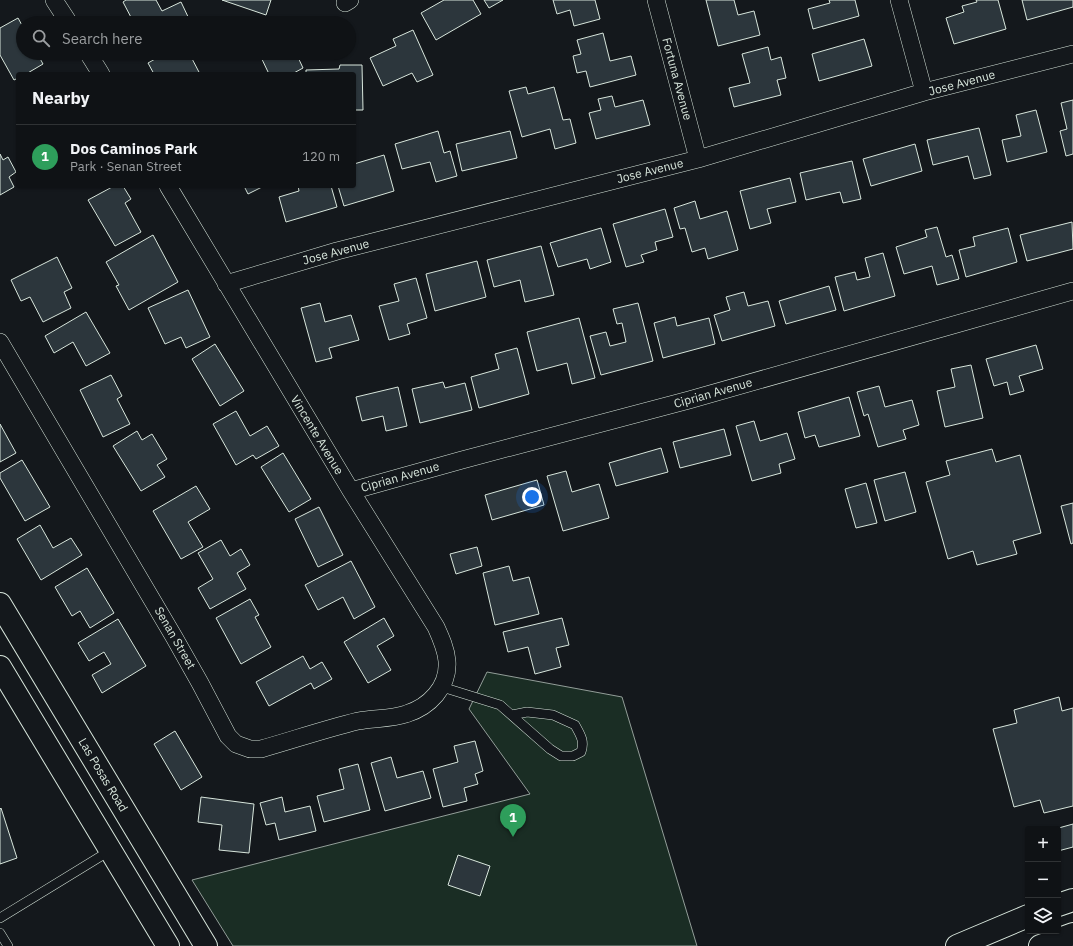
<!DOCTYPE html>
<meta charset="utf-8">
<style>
:root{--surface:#0f1215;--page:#181b1e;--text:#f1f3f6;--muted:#9b9ea0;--line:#2f3234;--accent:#b45309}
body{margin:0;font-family:"IBM Plex Sans",sans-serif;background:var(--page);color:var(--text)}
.controls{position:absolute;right:12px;bottom:12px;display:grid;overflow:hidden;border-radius:4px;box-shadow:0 1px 3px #0004}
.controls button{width:36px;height:36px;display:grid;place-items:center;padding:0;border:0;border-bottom:1px solid var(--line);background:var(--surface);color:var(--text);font:20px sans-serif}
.you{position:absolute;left:532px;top:497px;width:14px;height:14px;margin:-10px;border:3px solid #fff;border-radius:50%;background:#1a73e8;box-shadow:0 0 0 6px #1a73e833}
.badge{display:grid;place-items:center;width:26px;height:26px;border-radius:50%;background:var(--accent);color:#fff;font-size:13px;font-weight:700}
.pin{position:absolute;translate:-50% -33px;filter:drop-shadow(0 1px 2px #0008)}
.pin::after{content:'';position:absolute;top:21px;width:14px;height:12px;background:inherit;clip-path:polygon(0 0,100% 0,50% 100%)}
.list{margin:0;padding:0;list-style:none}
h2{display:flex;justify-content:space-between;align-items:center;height:52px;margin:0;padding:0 16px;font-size:17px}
h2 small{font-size:13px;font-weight:400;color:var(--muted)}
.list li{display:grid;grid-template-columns:26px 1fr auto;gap:12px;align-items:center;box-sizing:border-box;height:64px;padding:0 16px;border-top:1px solid var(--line)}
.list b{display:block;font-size:15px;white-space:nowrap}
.list p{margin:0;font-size:13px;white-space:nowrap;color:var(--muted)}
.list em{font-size:13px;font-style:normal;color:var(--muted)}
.icon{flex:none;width:22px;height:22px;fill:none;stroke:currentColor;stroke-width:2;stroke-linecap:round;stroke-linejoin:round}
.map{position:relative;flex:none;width:1073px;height:946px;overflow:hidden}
.search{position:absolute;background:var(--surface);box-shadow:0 1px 3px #0004;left:16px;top:16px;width:340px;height:44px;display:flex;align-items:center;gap:10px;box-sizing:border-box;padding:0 14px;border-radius:22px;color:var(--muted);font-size:15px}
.panel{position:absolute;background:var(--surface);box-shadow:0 1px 3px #0004;left:16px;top:72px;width:340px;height:116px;border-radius:4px}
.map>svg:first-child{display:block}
.green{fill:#1a2d24;stroke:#939e99}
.building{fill:#2c363c;stroke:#d8e6dc}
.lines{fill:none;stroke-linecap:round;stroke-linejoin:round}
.service-casing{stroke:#d8e6dc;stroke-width:10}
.minor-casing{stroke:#d8e6dc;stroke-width:18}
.secondary-casing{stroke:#d8e6dc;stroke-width:24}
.service{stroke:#14181c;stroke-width:9}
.minor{stroke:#14181c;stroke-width:17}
.secondary{stroke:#14181c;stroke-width:22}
.labels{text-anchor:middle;stroke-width:3;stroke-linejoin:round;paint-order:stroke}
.street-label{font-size:12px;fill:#d8e6dc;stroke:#14181c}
</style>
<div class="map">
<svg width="1073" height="946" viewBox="0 0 1073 946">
<rect width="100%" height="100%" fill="#14181c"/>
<path class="green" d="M487,672L622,697L697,946H233L192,880L530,794L469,709Z"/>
<path class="building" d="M126,0H156L162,11L181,2L191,23H134L123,2Z
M222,0H271L266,15Z
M444,0H473L481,14L436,40L421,13Z
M484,0H503L489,8Z
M553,0H595L600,19L574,26L570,10L557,14Z
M706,0H734L738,15L754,11L760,35L718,46Z
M829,0H855L859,16L813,29L808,9L830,3Z
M976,0H998L1006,29L954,44L946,18L964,12L962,6L977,2Z
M1022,0H1073V7L1027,20Z
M18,18L23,27V53H37L43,64L26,74H18V78L14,80L0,55V28Z
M413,30L433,75L417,82L412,73L383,86L370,58L396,46L393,39Z
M603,33L610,61L631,56L636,75L590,87L586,71L577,73L573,56L581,54L577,40Z
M864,39L872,66L819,81L812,54Z
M768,47L771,60L781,57L786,78L777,80L781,95L734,107L729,88L750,83L742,54Z
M166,53H189L200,74H154L148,63Z
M259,53H296L303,68L292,74H269Z
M340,65H362L363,110H354V74H306V70L339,69Z
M526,87L528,94L554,87L563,120L570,119L576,143L555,149L550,129L522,137L509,91Z
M612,96L615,107L643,100L650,125L596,139L589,113L601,110L598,99Z
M1073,100V154L1066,156L1060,131L1067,129L1061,103Z
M1036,110L1047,152L1007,162L1002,140L1021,136L1016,115Z
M979,128L991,175L974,179L968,156L933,165L927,140Z
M438,131L444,153L450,151L457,176L436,182L430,162L402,169L395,144Z
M510,131L517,158L462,171L456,144Z
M915,144L922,171L871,186L863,159Z
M0,154L3,160L8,157L16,172L9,177L14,187L0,195Z
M384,155L394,191L344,206L338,186H354V164Z
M852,161L861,199L843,203L840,192L806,200L800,173Z
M790,178L796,202L767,209L771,223L750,229L740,191Z
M114,186H123L131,199L125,203L141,232L115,246L88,200Z
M244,186H264L248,194Z
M298,186H331L337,207L286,222L279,197L299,191Z
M695,201L700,219L727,211L738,250L708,259L705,248L692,252L685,228L680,229L674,208Z
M665,209L673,237L655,242L657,250L641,255L644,262L626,267L613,224Z
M1072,222L1073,249L1027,261L1020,235Z
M937,227L946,257L952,255L959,279L937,285L932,266L904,274L896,247L927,237L925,230Z
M601,228L611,262L590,269L587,259L558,267L550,243Z
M1008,228L1017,262L966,277L959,250L975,246L973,237Z
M153,235L178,282L129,310L116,286L119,285L106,262Z
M541,246L554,295L525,302L520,280L494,287L487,260Z
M883,253L895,296L844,311L835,277L855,272L857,280L870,277L865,258Z
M57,257L72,288L64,292L71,308L43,322L30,297L21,301L11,280Z
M477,261L486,297L435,311L426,274Z
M416,278L427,318L407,324L410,334L389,340L379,306L399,301L394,284Z
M829,286L836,310L786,324L779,301Z
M188,290L210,337L186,348L181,337L165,344L148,308Z
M744,292L748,306L768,301L775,326L722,341L714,315L730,310L726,297Z
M320,303L325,322L351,315L359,340L329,348L332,358L316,362L301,308Z
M638,303L653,361L601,375L590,336L606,332L610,346L626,342L622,323L617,324L613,309Z
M86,312L110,353L86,366L73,342L54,353L45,336Z
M675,317L677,326L709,318L715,344L663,358L654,323Z
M579,318L595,378L572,384L567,363L537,371L527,332Z
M215,344L244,391L220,406L192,359Z
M1036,345L1043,369L1019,376L1024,391L1010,395L1007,382L994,386L986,359Z
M517,348L529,394L479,408L471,377L499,369L495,354Z
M971,365L983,418L945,427L937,391L955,387L951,369Z
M111,375L122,396L117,399L130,424L103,437L80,390Z
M443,382L445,388L465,383L472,410L420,423L412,389Z
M879,386L885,407L912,400L919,425L903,430L906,439L878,447L868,414L864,416L857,392Z
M398,387L407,426L386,431L383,416L362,421L356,397Z
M849,397L860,436L819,447L815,435L805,438L798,412Z
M236,411L250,436L267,426L279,446L256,459L253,455L236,465L213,424Z
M754,421L760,441L787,433L795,459L779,464L781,473L752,481L736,426Z
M0,424L16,453L0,462Z
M724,429L731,455L680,468L673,442Z
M137,431L142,440L152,434L167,459L157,465L165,477L141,491L113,446Z
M661,448L668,472L616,486L609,463Z
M992,449L996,462L1020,455L1041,533L1013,541L1017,554L977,565L973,551L948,559L926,482L950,475L946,461Z
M283,453L311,499L289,512L261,467Z
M22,460L50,507L25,521L0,478V473Z
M566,471L572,492L599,484L609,518L563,531L547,476Z
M905,472L916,512L885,521L874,480Z
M537,480L544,505L492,520L485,495Z
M866,483L877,523L856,528L845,489Z
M196,486L210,509L188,522L203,547L181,559L153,511Z
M1073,503V543L1071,544L1061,506Z
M319,507L343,555L318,567L295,519Z
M40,525L53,548L71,538L82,555L41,580L17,539Z
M221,540L230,556L241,549L250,565L237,573L246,589L210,609L198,588L213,579L198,553Z
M477,547L482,566L456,574L450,554Z
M351,561L375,607L354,619L343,597L318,610L305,585Z
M509,566L513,581L529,577L539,614L495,625L483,573Z
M87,568L114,613L90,628L80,611L72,616L55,587Z
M250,599L259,615L255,617L271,647L241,664L216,618Z
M384,618L394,636L377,646L391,670L368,683L344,642Z
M562,618L569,645L556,648L561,667L535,674L528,647L508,652L503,632Z
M118,619L146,666L102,693L92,675L111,664L104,652L89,661L78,643Z
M303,656L310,669L322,662L332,679L314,689L311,683L269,706L256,682Z
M1059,697L1062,711L1073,708V806L1044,813L1040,800L1014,807L993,729L1017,723L1014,710Z
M175,731L202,777L181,790L154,744Z
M475,741L483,771L475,774L478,784L464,788L467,801L443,807L433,769L458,762L454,746Z
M391,757L397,778L423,771L431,798L385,811L371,763Z
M358,764L370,810L324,822L317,796L344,789L339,769Z
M201,797L254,804L249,853L219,850L222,825L198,822Z
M282,797L285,812L310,806L316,831L279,840L275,823L266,825L260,803Z
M1,808L17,858L0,864V809Z
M1073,824V847L1058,851V829H1055Z
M458,855L490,866L480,896L448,885Z"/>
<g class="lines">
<g class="service-casing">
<path id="service" d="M442,687L500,705L550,749L561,756H573L581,752C585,741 580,734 575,725L553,715L527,712L512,715
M0,918L111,850
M0,933L8,946"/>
</g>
<g class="minor-casing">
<path id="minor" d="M54,0L69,23
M656,0L698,159
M899,0L924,92
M345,3L350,0
M88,53L101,74
M226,284L337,251L698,159L924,92L1073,54
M0,342L174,637L200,683L228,736L236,744L250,749H261C293,740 325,729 358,721C374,718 391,719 406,714C429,707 449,687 447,661C446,649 441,638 436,627L351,491L168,186
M351,491L462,460L689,400L1073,291"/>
</g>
<g class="secondary-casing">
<path id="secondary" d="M0,604L206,946
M0,667L168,946
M1058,905L1073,900
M957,946L1028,916
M1040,946L1073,934"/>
</g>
<use href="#service" class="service"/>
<use href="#minor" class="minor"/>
<use href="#secondary" class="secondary"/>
</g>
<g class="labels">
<g class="street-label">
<text transform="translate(677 79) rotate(75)" y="4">Fortuna Avenue</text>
<text transform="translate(962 83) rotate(-15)" y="4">Jose Avenue</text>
<text transform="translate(650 171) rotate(-14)" y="4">Jose Avenue</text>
<text transform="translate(336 252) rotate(-15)" y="4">Jose Avenue</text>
<text transform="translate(713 393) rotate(-16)" y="4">Ciprian Avenue</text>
<text transform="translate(317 435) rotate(59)" y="4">Vincente Avenue</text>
<text transform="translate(400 477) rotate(-16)" y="4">Ciprian Avenue</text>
<text transform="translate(175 638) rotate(60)" y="4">Senan Street</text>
<text transform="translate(103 775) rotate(59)" y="4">Las Posas Road</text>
</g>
</g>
</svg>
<div class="controls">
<button>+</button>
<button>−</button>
<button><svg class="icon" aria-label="layers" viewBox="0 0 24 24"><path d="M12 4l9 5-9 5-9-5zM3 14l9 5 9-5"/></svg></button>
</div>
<div class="you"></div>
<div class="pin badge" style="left:513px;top:837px;background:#2e9e5b">1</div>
<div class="search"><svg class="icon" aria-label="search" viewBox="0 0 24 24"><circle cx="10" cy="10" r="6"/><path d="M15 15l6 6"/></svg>Search here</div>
<section class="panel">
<h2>Nearby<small></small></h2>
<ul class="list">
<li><span class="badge" style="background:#2e9e5b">1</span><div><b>Dos Caminos Park</b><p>Park · Senan Street</p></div><em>120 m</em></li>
</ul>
</section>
</div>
